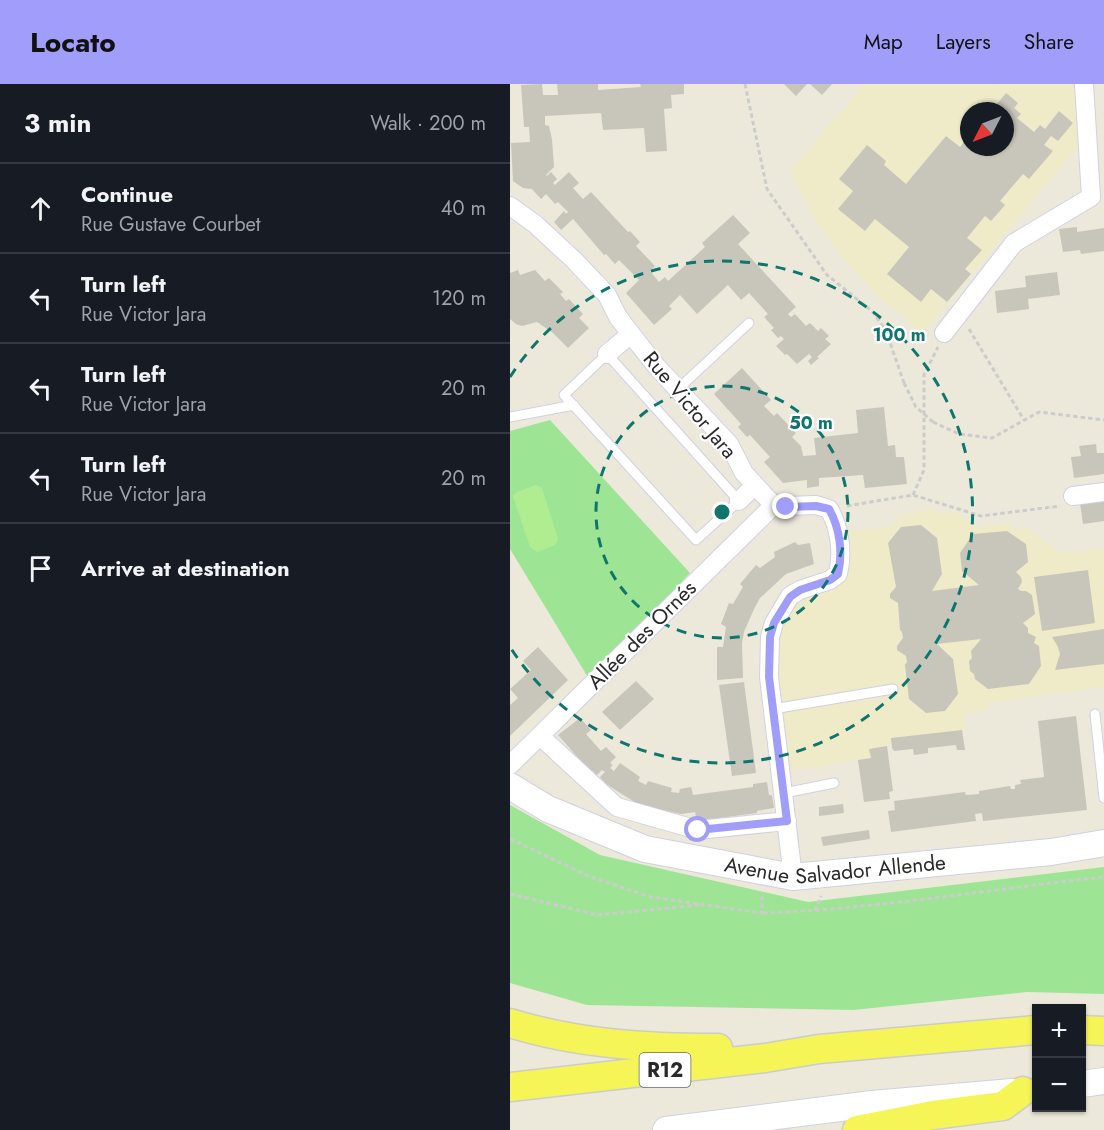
<!DOCTYPE html>
<meta charset="utf-8">
<style>
:root{--surface:#171b24;--page:#242831;--text:#f1f3f6;--muted:#9ea1a6;--line:#363941;--accent:#a09efa}
body{margin:0;font-family:Jost,sans-serif;background:var(--page);color:var(--text)}
.controls{position:absolute;right:18px;bottom:18px;display:grid;overflow:hidden;border-radius:0px;box-shadow:0 2px 4px #0004}
.controls button{width:54px;height:54px;display:grid;place-items:center;padding:0;border:0;border-bottom:2px solid var(--line);background:var(--surface);color:var(--text);font:30px sans-serif}
.compass{position:absolute;left:450px;top:18px;width:54px;height:54px;border-radius:50%;background:var(--surface);box-shadow:0 2px 4px #0004;rotate:228deg}
.stop{position:absolute;width:18px;height:18px;margin:-14px;border:4px solid #a09efa;border-radius:50%;background:#fff}
.stop.end{background:#a09efa;border-color:#fff;box-shadow:0 2px 6px #0008}
.list{margin:0;padding:0;list-style:none}
h2{display:flex;justify-content:space-between;align-items:center;height:78px;margin:0;padding:0 24px;font-size:26px}
h2 small{font-size:20px;font-weight:400;color:var(--muted)}
.list li{display:grid;grid-template-columns:39px 1fr auto;gap:18px;align-items:center;box-sizing:border-box;height:90px;padding:0 24px;border-top:2px solid var(--line)}
.list b{display:block;font-size:22px;white-space:nowrap}
.list p{margin:0;font-size:20px;white-space:nowrap;color:var(--muted)}
.list em{font-size:20px;font-style:normal;color:var(--muted)}
.icon{flex:none;width:33px;height:33px;fill:none;stroke:currentColor;stroke-width:2;stroke-linecap:round;stroke-linejoin:round}
.map{position:relative;flex:none;width:594px;height:1046px;overflow:hidden}
header{display:flex;align-items:center;gap:36px;box-sizing:border-box;height:84px;padding:0 30px;background:var(--accent);color:#111}
header strong{font-size:28px}
nav{display:flex;gap:33px;margin-inline-start:auto;font-size:21px}
main{display:flex}
aside{flex:1;background:var(--surface)}
.map>svg:first-child{display:block}
.education{fill:#efebc9;fill-rule:evenodd}
.green{fill:#9de595}
.pitch{fill:#b0ed90}
.building{fill:#c8c5ba}
.lines{fill:none;stroke-linecap:round;stroke-linejoin:round}
.lane-casing{stroke:#d1d0e3;stroke-width:11}
.street-casing{stroke:#d1d0e3;stroke-width:20}
.secondary-casing{stroke:#d1d0e3;stroke-width:28}
.primary-casing{stroke:#ccc;stroke-width:31}
.path{stroke:#ccc;stroke-width:3;stroke-dasharray:4.5 3;stroke-linecap:butt}
.lane{stroke:#fff;stroke-width:9}
.street{stroke:#fff;stroke-width:18}
.secondary{stroke:#fff;stroke-width:26}
.primary{stroke:#f5f557;stroke-width:28}
.path-bridge{stroke:#ccc;stroke-width:3;stroke-dasharray:4.5 3;stroke-linecap:butt}
.route{stroke:#a09efa;stroke-width:8}
.ring{fill:none;stroke:#0f766e;stroke-width:3;stroke-dasharray:10 8}
.labels{text-anchor:middle;stroke-width:4.5;stroke-linejoin:round;paint-order:stroke}
.shield{fill:#fff;stroke:#696969;stroke-width:1.5}
.shield-label{font-size:20px;font-weight:bold;fill:#292929}
.street-label{font-size:21px;fill:#292929;stroke:#fff}
.centre{fill:#0f766e;stroke:#fff;stroke-width:3}
.ring-label{font-size:18px;text-anchor:middle;font-weight:bold;fill:#0f766e;stroke:#fff;stroke-width:4.5;stroke-linejoin:round;paint-order:stroke}
</style>
<header>
<strong>Locato</strong>
<nav><a>Map</a><a>Layers</a><a>Share</a></nav>
</header>
<main>
<aside>
<h2>3 min<small>Walk · 200 m</small></h2>
<ul class="list">
<li><svg class="icon" aria-label="ahead" viewBox="0 0 24 24"><path d="M12 20V5M6 11l6-6 6 6"/></svg><div><b>Continue</b><p>Rue Gustave Courbet</p></div><em>40 m</em></li>
<li><svg class="icon" aria-label="left" viewBox="0 0 24 24"><path d="M17 20v-9H6M10 6l-5 5 5 5"/></svg><div><b>Turn left</b><p>Rue Victor Jara</p></div><em>120 m</em></li>
<li><svg class="icon" aria-label="left" viewBox="0 0 24 24"><path d="M17 20v-9H6M10 6l-5 5 5 5"/></svg><div><b>Turn left</b><p>Rue Victor Jara</p></div><em>20 m</em></li>
<li><svg class="icon" aria-label="left" viewBox="0 0 24 24"><path d="M17 20v-9H6M10 6l-5 5 5 5"/></svg><div><b>Turn left</b><p>Rue Victor Jara</p></div><em>20 m</em></li>
<li><svg class="icon" aria-label="arrive" viewBox="0 0 24 24"><path d="M6 21V4h12l-3 4 3 4H6"/></svg><div><b>Arrive at destination</b></div></li>
</ul>
</aside>
<div class="map">
<svg width="594" height="1046" viewBox="0 0 594 1046">
<rect width="100%" height="100%" fill="#ece9db"/>
<path class="education" d="M355,0H571L568,63L413,249L372,216L337,179L306,138L280,86ZM459,27H495V63H459Z
M424,425L432,430L446,427L468,443L500,438L501,446L517,444L550,469L594,464V603L477,619V626L453,630L456,646L381,654L382,664L377,662L360,665L361,674L271,688L259,593L270,525L320,496L328,448L379,443L393,430Z"/>
<path class="green" d="M40,336L180,489L79,595L0,465V347Z
M0,721L90,771L298,818L594,783V910L517,908L343,926L77,921L0,899Z"/>
<path class="pitch" d="M26,401L32,404L48,455L45,461L27,468L20,463L3,412L7,408Z"/>
<path class="building" d="M32,0L33,11H48L47,0H88V6L131,3L130,0H174V10L161,11L162,24L154,25L157,67L136,68L134,44L93,46L91,29L35,32V41L39,42L42,55L44,83L36,91L37,92L41,88L47,95L43,99L45,101L59,88L69,99L63,104L73,115L81,108L118,148L120,147L130,158L126,162L145,182L140,187L149,198L155,193L158,197L195,163L192,159L223,131L240,149L228,160L286,223L278,230L281,233L285,230L296,242L300,239L308,247L311,244L319,252L315,255L321,260L307,273L309,274L301,281L298,277L302,273L299,270L287,280L277,270L275,271L266,262L274,255L271,252L268,254L261,246L264,244L254,233L258,230L239,209L231,216L218,201L187,230L170,211L159,222L162,225L144,241L116,209L129,196L109,176L105,180L96,170L94,171L63,135L51,146L44,138L54,127L56,130L58,128L48,118L45,120L36,110L31,115L22,105L13,104L3,97L1,59L20,58L19,43H14L11,1Z
M274,0H297L286,12Z
M300,0H322L312,11Z
M496,9L508,19L504,24L511,30L507,34L524,48L530,41L535,45L549,27L563,39L548,57L541,52L534,61L543,67L519,95L513,90L490,117L495,121L481,137L475,132L457,154L472,166L455,185L461,190L437,218L421,205L411,218L377,190L399,163L365,135L355,147L328,125L343,107L329,95L357,61L376,77L374,81L396,100L436,52L450,63L459,52V63H495V27H481Z
M567,143V148L594,144V167L571,170L570,166L553,168L549,145Z
M8,186L10,191L25,186L35,197L39,194L53,208L50,210L56,217L59,215L73,230L69,234L79,244L58,264L43,249L27,238L12,242L6,240L0,235V189Z
M547,188L550,211L518,215L519,225L487,229L485,207L516,203L515,192Z
M232,284L261,316L254,322L264,332L267,329L286,349L282,353L291,362L293,372L306,371L304,354L348,349L346,326L374,323L378,362L385,361L386,373H394L397,400L355,404L353,391L309,394V402L297,404V396L273,399L254,378L260,373L240,351L237,353L228,343L231,340L204,310Z
M586,360L587,369H594V390L564,394L561,373L571,372L569,362Z
M594,416V437L573,440L570,419Z
M411,441L427,454L432,490L422,507L469,501L452,487L450,469L463,450L497,447L516,460L518,478L506,488L511,493L512,498L508,505L511,507H516L522,511L525,530L513,539L518,544V549L526,553L524,559L529,562L531,582L519,600L478,605L465,595L464,590L460,587L459,577L462,574L461,567L471,555L427,560L443,575L448,610L435,627L416,629L399,615L395,581L397,578L396,572L387,566V562L393,554L392,548L390,546L388,519L380,514V510L386,503L378,459L391,443Z
M285,458L288,461L300,459L304,480L276,490L250,514L244,525L234,548L232,559L233,594L207,596V563H213L216,543L211,540L219,519L223,520L233,503L230,500L246,481L250,484L265,473L264,468Z
M578,486L585,539L532,547L524,493Z
M594,545V580L545,586L550,570L548,563L542,553Z
M28,563L58,596L0,652V621L8,614L0,605L21,586L13,577Z
M126,597L144,615L110,646L92,628Z
M234,598L246,689L222,692L209,601Z
M566,632L577,726L473,737L472,729L465,730L466,737L381,748L378,727L385,726L384,717L455,708L456,711L469,710V707L500,702L501,705H505V701L511,700L510,696L534,693L528,637Z
M70,634L81,646L76,650L91,667L96,663L106,673L100,679L103,681L100,684L104,687L110,679L130,693L128,697L136,701L138,697L162,704L161,708L169,709L170,705L181,703L183,711L243,703V700L257,698L259,711H262L264,724L247,727V729L187,737L185,728L171,730L131,722L96,700L90,693L95,688L92,686L85,693L48,651Z
M452,646L455,666H447L446,661L418,664V669L404,671L403,665L384,667L382,664L381,654Z
M377,662L383,707L379,708L380,715L354,718L348,676L361,674L359,665Z
M333,720L334,729L309,732V723Z
M359,746L360,755L313,762L311,753Z"/>
<g class="lines">
<g class="lane-casing">
<path id="lane" d="M97,270L229,417L186,456L54,311Z
M168,305L239,239
M0,333L64,321
M263,625L383,605
M585,630L594,714
M274,709L324,699"/>
</g>
<g class="street-casing">
<path id="street" d="M0,122L25,140L64,176L97,211L108,233L121,250L147,283L219,360L234,389L255,412L264,421L276,422L306,421L319,425C330,444 333,469 328,490L320,496L290,506L280,512L264,539L260,553L259,593L283,793
M434,249L504,159L581,113L574,0
M97,270L121,250
M563,412L594,408
M229,417L245,401
M30,652L107,723L188,746L277,737
M0,681L264,421"/>
</g>
<g class="secondary-casing">
<g id="secondary">
<path id="s1" d="M0,702L38,725L135,765L283,793L541,768L594,759"/>
<path d="M572,1000L594,997"/>
<path d="M156,1046L362,1020L502,1008"/>
</g>
</g>
<g class="primary-casing">
<path id="primary" d="M0,939C67,960 138,964 208,964
M572,946L594,947
M0,1003L255,974L309,965L526,946
M347,1046L423,1031L493,1022L513,1007"/>
</g>
<path class="path" d="M235,0L257,105L317,191L363,228L376,247L394,299
M459,245L514,336
M423,338L449,350L482,354L529,328L594,336
M403,411L414,386V291L428,263
M337,422L403,411L471,432L550,422
M0,755L81,793L141,813L252,829V808
M0,810L88,831L189,821
M305,827L311,812
M253,829C368,825 480,805 594,793"/>
<use href="#lane" class="lane"/>
<use href="#street" class="street"/>
<use href="#secondary" class="secondary"/>
<use href="#primary" class="primary"/>
<path class="path-bridge" d="M394,299L406,323L423,338"/>
</g>
<g class="lines">
<path class="route" d="M188,746L277,737L259,593L260,553L264,539L280,513L290,506L320,496L328,490C333,469 330,444 319,425L306,422L276,423"/>
</g>
<g class="ring">
<circle cx="212" cy="428" r="126"/>
<path d="M0 293A251 251 0 1 1 0 563"/>
</g>
<g class="labels">
<rect class="shield" x="129.5" y="969" width="51" height="34" rx="4.5"/>
<g class="shield-label">
<text x="155" y="993">R12</text>
</g>
<g class="street-label">
<text transform="translate(180 321) rotate(50)" y="7">Rue Victor Jara</text>
<text transform="translate(132 551) rotate(-45)" y="7">Allée des Ornés</text>
<text dy="7" stroke="none"><textPath href="#s1" startOffset="342">Avenue Salvador Allende</textPath></text>
</g>
</g>
<circle cx="212" cy="428" r="9" class="centre"/>
<g class="ring-label">
<text x="389" y="257">100 m</text>
<text x="301" y="345">50 m</text>
</g>
</svg>
<div class="controls">
<button>+</button>
<button>−</button>
</div>
<svg class="compass" viewBox="-18 -18 36 36"><path d="M0-13l5 13h-10z" fill="#e53935"/><path d="M0 13l5-13h-10z" fill="#9ea1a6"/></svg>
<div class="stop" style="left:188px;top:746px"></div>
<div class="stop end" style="left:276px;top:423px"></div>
</div>
</main>
